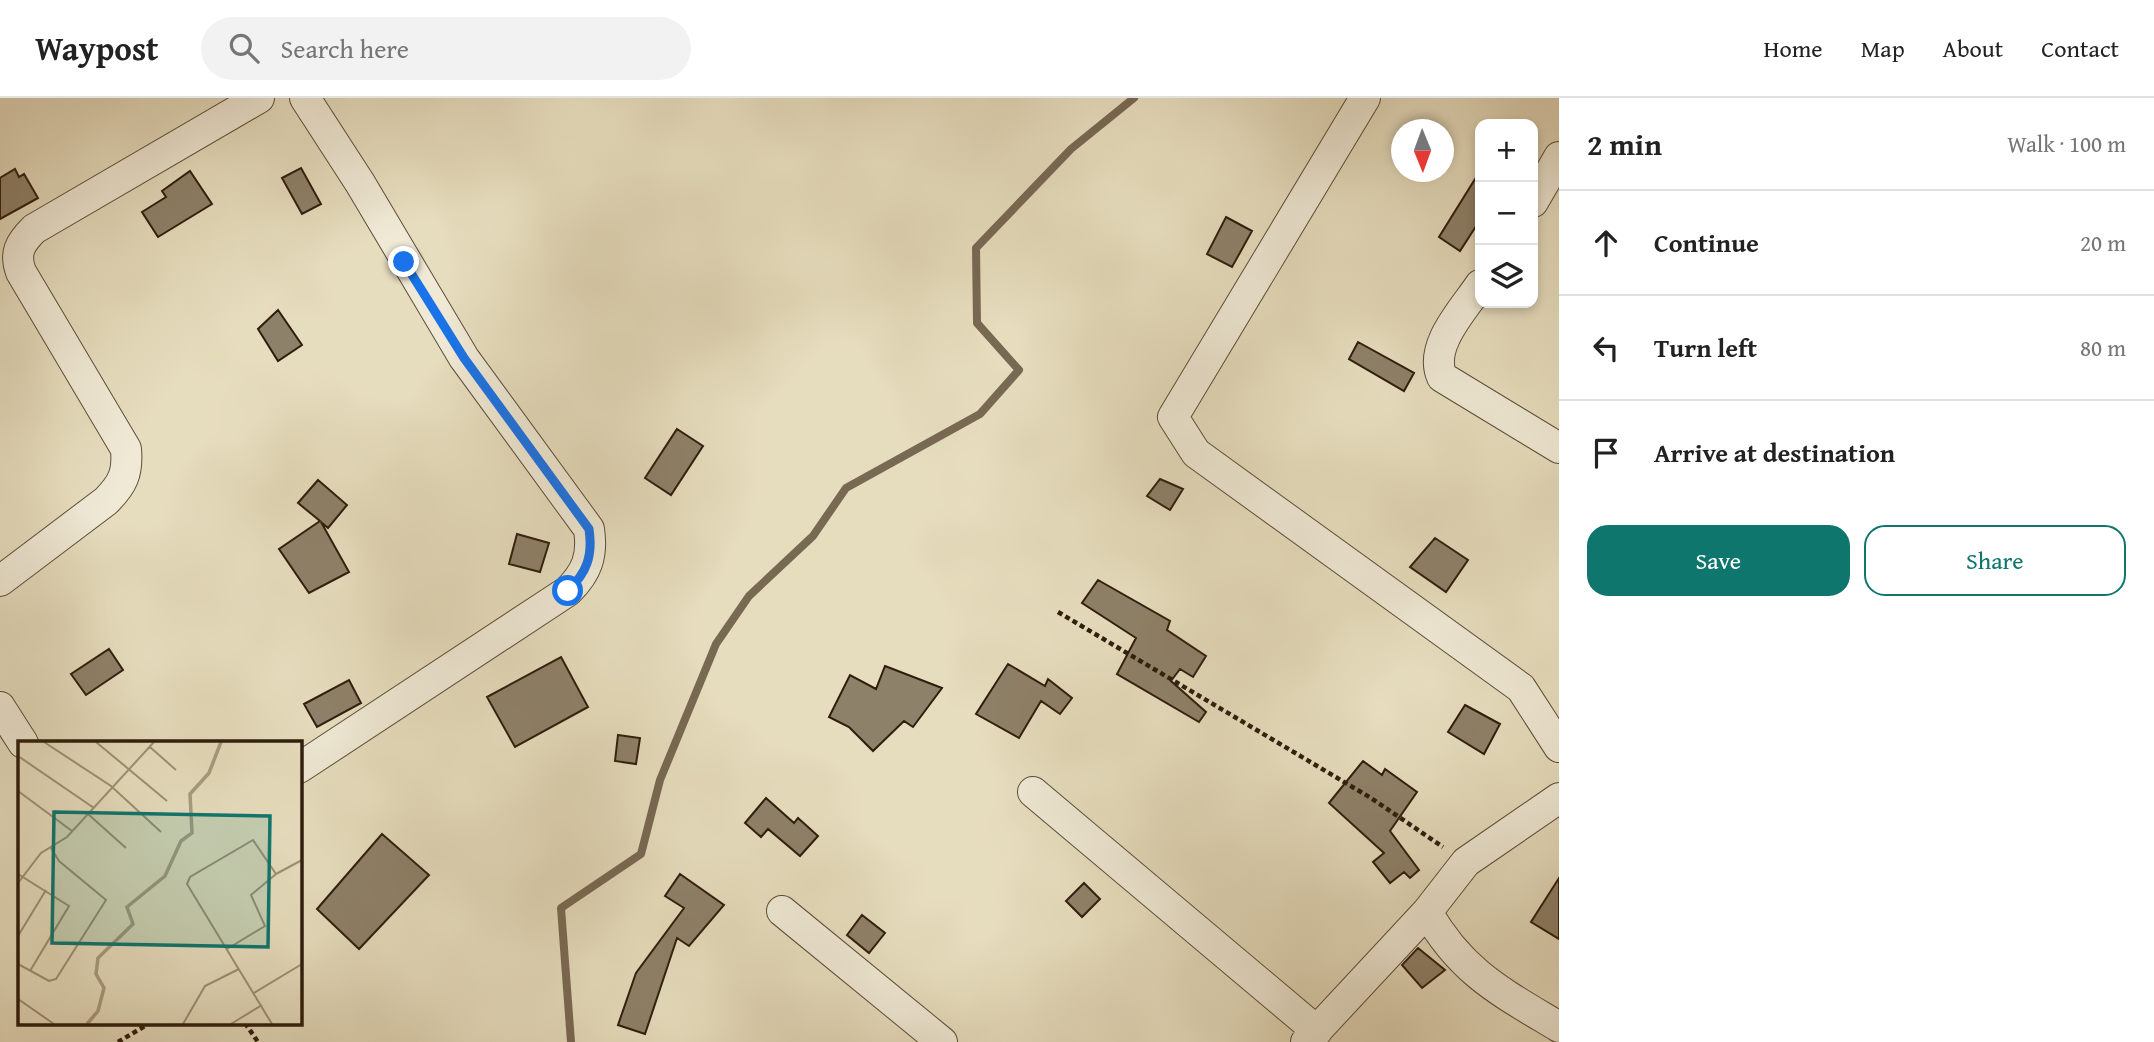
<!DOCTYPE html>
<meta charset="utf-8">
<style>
:root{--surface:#fff;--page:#f2f2f2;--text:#222;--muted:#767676;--line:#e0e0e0;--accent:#0f766e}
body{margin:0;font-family:"Gentium Book Plus",serif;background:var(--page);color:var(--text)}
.controls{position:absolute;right:21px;top:21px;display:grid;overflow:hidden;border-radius:14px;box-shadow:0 4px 10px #0003}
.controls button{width:63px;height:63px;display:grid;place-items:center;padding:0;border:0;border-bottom:2px solid var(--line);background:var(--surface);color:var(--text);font:35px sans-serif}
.compass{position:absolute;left:1391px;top:21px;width:63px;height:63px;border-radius:50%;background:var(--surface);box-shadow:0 4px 10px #0003;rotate:179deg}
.stop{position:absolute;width:21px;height:21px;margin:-16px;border:5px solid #1a73e8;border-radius:50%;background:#fff}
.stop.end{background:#1a73e8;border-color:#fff;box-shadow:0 2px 7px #0008}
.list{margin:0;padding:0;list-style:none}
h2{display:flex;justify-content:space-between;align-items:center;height:91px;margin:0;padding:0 28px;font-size:30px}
h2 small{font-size:23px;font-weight:400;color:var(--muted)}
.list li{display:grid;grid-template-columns:46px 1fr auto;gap:21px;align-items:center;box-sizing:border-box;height:105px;padding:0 28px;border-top:2px solid var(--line)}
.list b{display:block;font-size:26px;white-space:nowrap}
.list em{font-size:23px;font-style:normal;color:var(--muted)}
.actions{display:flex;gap:14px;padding:21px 28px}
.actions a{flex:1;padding:16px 0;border:2px solid var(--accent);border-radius:21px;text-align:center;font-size:24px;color:var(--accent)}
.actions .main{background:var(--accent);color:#fff}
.icon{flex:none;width:38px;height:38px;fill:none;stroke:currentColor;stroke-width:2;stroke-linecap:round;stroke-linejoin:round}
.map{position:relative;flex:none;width:1559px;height:944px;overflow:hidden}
header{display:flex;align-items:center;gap:42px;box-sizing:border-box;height:98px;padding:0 35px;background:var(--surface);border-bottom:2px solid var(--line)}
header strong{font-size:33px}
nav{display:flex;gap:38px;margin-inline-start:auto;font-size:24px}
.search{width:490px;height:63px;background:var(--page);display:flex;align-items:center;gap:18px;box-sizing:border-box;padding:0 24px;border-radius:38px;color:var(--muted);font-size:26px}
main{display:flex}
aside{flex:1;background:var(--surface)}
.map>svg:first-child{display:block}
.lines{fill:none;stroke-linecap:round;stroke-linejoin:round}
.stream{stroke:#786953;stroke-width:8}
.building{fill:#8e8169;stroke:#2f1d0d;stroke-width:2}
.minor-casing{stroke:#5d4d39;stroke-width:32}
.path{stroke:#2f1d0d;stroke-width:4.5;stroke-dasharray:5 3.5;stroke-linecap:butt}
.minor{stroke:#efe9d5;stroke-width:30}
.route{stroke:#1a73e8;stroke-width:9}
.inset-river{fill:none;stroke:#a89c82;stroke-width:3.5}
.inset-road{fill:none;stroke:#9d9077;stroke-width:2}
.view{fill:#0f766e;fill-opacity:0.15;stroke:#0f766e;stroke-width:3.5}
.inset-edge{fill:none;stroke:#2f1d0d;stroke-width:3.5}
</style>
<header>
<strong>Waypost</strong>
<div class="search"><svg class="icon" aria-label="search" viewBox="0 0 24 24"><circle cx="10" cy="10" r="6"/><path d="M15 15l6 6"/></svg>Search here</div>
<nav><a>Home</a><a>Map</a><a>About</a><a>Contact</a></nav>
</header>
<main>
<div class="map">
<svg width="1559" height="944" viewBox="0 0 1559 944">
<rect width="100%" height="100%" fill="#e6ddbe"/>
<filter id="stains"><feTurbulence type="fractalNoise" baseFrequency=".00286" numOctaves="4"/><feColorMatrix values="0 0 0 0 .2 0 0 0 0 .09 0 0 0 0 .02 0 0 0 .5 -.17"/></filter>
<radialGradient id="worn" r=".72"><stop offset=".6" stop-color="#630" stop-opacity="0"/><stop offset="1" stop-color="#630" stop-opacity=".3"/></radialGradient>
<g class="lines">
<path class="stream" d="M571,944L561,810L641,756L660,682L716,546L749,498L813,438L846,390L980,316L1019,272L977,225L976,150L1071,51L1134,0"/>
</g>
<path class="building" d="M301,70L321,106L302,116L282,80Z
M15,71L19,79L24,76L38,100L0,121V80Z
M190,73L212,106L158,139L142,114L166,99L162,93Z
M1480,73V122L1460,153L1439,139Z
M1226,119L1252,133L1232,169L1207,156Z
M278,212L302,247L278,263L258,231Z
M1358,244L1414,275L1404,293L1349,261Z
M677,331L703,348L671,397L645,380Z
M1160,381L1183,391L1170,412L1147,398Z
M318,382L347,407L328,430L321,424L349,474L309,495L279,451L320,423L298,405Z
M517,436L549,445L540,474L509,466Z
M1435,440L1468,462L1446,494L1410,469Z
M1098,482L1170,523L1167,532L1206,558L1193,579L1180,571L1171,583L1206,614L1199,624L1117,576L1136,540L1082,505Z
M109,551L123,572L86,597L71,576Z
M561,559L588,609L515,649L487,599Z
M1008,566L1045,588L1048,581L1072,600L1060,616L1041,603L1019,640L976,616Z
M885,568L942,590L913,629L904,623L873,653L849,629L829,619L850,577L876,591Z
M349,582L361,605L317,629L304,606Z
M1465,607L1500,626L1484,656L1448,634Z
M618,637L640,640L636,666L615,663Z
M1363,663L1382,677L1385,671L1417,694L1390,733L1419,772L1410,780L1404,774L1390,785L1373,764L1384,755L1329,705Z
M766,700L794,725L798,720L818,738L800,758L768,731L761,739L745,725Z
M382,736L429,777L359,851L317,811Z
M680,776L724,807L689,848L677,840L645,936L618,927L636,875L684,810L665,798Z
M1559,780V841L1531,824Z
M1084,785L1100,801L1082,819L1066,803Z
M862,817L885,835L869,855L847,837Z
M1418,850L1445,872L1422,890L1402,867Z"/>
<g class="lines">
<g class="minor-casing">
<path id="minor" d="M1365,0L1173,319L1196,355L1521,590L1559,649
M1533,104L1559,59
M1480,187C1464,211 1428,248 1442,279L1559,350
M0,483L106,403C123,386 128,375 126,351L21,174C14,155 20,145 34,131L259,0
M0,609L23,645
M299,670L568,493C587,474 593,458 589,431L464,260L360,85L305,0
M1033,694L1317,933
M782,813L942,944
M1427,814C1462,875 1501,894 1559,929
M1306,944L1427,814L1466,764L1559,700"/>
</g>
<path class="path" d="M1058,514L1371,700L1443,749
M245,925L258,944
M118,944L150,925"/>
<use href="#minor" class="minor"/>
</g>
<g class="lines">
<path class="route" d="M404,164L464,260L589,431C593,458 587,474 568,493"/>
</g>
<g transform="translate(18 643)">
<rect width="284" height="284" fill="#e6ddbe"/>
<path class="inset-river" d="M69,283L80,270L86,247L78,233L80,217L115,183L109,166L147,135L163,100L174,92L172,53L191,32L203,1"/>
<path class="inset-road" d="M26,1L93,45L143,91M78,1L149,60M132,6L158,29M0,15L76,67M0,50L54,90M70,73L108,107M0,133L51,165L12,230M258,133L284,119M0,142L23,112L49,96L136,1M0,195L28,149M209,208L247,185L233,154L258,133L235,99L172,136L169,143L254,283M0,223L31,240L38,238L88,159L41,120L33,107M236,252L284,223M0,258L36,283M165,283L187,245L221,228M213,283L244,264"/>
<path class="view" d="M36,71L252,75L250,206L34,202Z"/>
<rect width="284" height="284" class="inset-edge"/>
</g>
<rect width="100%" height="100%" filter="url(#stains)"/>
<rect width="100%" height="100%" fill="url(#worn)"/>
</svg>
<div class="controls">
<button>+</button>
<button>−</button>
<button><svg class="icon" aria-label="layers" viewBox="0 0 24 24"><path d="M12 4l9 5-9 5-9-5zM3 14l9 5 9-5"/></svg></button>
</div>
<svg class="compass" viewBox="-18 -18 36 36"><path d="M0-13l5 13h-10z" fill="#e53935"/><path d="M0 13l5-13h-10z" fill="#767676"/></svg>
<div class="stop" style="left:568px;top:493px"></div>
<div class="stop end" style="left:404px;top:164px"></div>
</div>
<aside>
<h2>2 min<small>Walk · 100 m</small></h2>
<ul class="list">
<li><svg class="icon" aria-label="ahead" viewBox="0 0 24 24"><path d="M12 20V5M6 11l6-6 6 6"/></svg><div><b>Continue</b></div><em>20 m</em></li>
<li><svg class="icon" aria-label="left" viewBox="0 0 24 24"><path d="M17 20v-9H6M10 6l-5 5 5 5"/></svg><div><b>Turn left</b></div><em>80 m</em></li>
<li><svg class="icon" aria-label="arrive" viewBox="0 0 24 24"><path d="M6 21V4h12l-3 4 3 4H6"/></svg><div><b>Arrive at destination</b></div></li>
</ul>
<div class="actions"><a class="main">Save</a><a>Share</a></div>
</aside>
</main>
